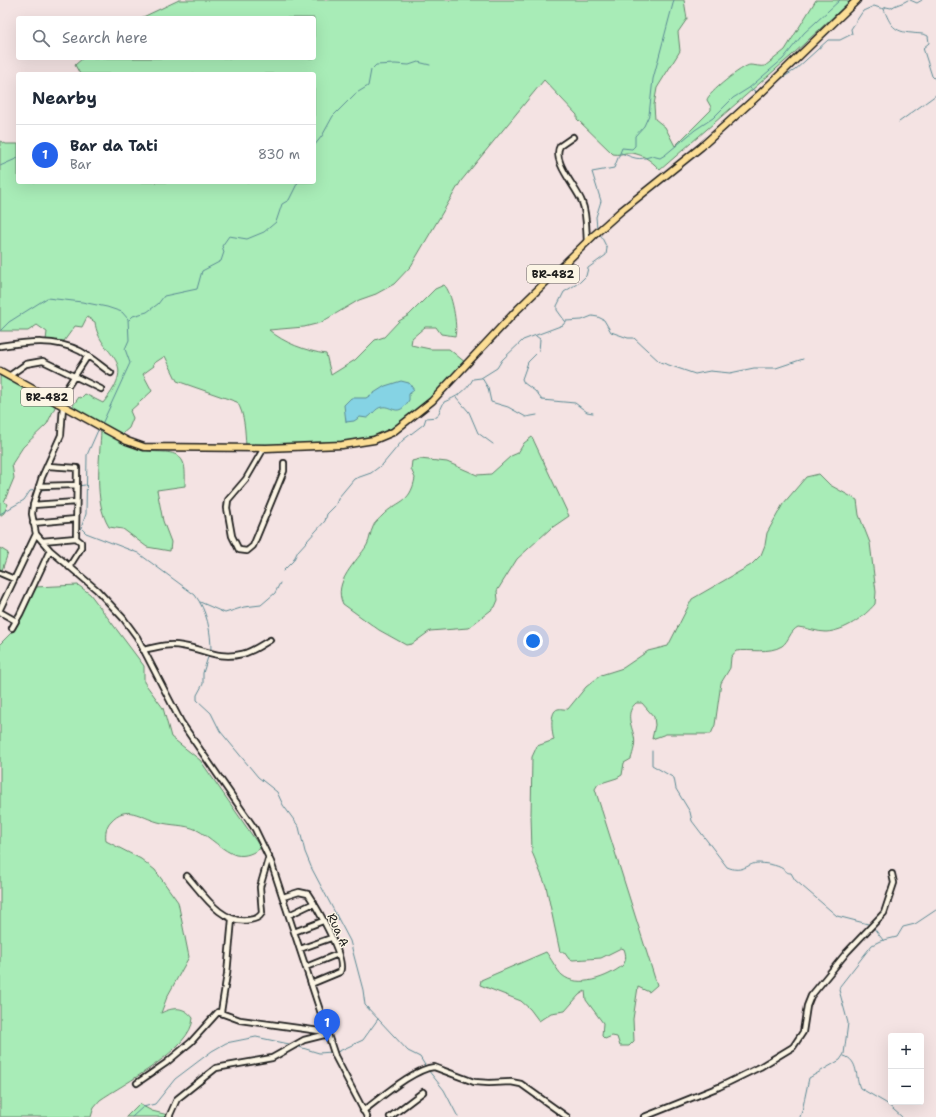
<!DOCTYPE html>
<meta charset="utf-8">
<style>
:root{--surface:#fff;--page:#f6f6f7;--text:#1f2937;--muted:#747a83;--line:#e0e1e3;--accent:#2563eb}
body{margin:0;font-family:"Shantell Sans",sans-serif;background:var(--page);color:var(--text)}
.controls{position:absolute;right:12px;bottom:12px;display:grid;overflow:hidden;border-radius:4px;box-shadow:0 4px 16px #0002}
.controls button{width:36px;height:36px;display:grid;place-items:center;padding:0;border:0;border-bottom:1px solid var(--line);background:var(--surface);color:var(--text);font:20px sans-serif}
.you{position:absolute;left:533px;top:641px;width:14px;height:14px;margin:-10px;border:3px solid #fff;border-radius:50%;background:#1a73e8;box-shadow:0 0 0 6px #1a73e833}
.badge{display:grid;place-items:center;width:26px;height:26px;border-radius:50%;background:var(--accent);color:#fff;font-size:13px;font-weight:700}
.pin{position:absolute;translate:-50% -33px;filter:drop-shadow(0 1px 2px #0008)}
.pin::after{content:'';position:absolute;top:21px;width:14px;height:12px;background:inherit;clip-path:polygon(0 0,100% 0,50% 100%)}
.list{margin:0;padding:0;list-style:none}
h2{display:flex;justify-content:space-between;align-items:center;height:52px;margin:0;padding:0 16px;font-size:17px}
h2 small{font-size:13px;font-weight:400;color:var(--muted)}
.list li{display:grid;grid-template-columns:26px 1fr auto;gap:12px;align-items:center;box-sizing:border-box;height:60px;padding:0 16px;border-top:1px solid var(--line)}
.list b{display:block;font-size:15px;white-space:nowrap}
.list p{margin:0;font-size:13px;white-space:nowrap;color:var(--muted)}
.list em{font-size:13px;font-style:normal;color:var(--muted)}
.icon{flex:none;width:22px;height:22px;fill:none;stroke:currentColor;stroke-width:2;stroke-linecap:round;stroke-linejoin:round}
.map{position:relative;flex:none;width:936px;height:1117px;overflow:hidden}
.search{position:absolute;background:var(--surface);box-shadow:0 4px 16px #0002;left:16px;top:16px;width:300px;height:44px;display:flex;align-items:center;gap:10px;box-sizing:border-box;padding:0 14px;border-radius:4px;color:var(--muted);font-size:15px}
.panel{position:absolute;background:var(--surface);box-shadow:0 4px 16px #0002;left:16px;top:72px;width:300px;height:112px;border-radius:4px}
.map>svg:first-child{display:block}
.green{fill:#a8ecb7;stroke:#62846a}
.water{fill:#85d3e4;stroke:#5b8a94}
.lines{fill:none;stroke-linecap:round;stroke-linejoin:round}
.stream{stroke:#5b8a94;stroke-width:1}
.minor-casing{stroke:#1c1c1c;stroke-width:8}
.highway-casing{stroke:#1c1c1c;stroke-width:9}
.minor{stroke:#fcf5e5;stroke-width:4.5}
.highway{stroke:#fcde96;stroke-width:6}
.labels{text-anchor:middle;stroke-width:3;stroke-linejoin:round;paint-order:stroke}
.shield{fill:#fcf5e5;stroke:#5f5d58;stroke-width:1}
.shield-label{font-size:11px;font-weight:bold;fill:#1c1c1c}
.street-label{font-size:12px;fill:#1c1c1c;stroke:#fcf5e5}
</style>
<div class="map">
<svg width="936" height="1117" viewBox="0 0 936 1117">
<rect width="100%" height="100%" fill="#f4e3e3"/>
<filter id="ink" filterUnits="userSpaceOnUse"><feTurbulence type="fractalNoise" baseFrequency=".025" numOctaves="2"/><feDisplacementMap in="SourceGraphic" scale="8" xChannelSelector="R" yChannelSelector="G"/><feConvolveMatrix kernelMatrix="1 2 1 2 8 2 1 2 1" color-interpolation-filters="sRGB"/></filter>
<g filter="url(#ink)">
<path class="green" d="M179,0H684L687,19L678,32L680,51L657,88L654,105L655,119L665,127L675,146L711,110V107L707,100C707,94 743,65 750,65C755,65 760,67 765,66L785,50L816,0H851L791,56L660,170C651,160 640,152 626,153C621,154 618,155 613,154L577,119V115L544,80L461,181L411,266L394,284L376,294L359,300L320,323L304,327L269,330C284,343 306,351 326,354L331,375L355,360L375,340L384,337L399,321L409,315L435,289L444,285C452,291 458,327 455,336L441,334L436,327H425L412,338L411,345L430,349H449L466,363C444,385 421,413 394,429C355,450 290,444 246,446C245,432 245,414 237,402L177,381L165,356L153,364L154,366L143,374L152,391L130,411L133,418L129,428L122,434L72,407L79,397L81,398L85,394L103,403C141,357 99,358 95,322L87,317L82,327L75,326L64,341L46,340L47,332L37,325L28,331H0V141L6,144H18V182H314V74H80L75,65L83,58H314V18H141Z
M0,374L56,405L47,424L23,447L12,464L14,478L4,502L8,504L4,513L0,516Z
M101,430C117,438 131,449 149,451C160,453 177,449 183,462C186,468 185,479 185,486L157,490L163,521L171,542L170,551L147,547L123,529L109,527C93,501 100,459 101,430Z
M532,437L569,516L550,529L517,559L497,591L498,600L495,607L468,628L430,631L412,644L406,645L379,630L343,604C332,582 357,562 367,545C370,539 370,533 373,527C374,523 379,519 382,516C397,500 410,505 415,478L411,469L412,461L420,459L447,462L477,475L491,474L511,456L518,453L524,443Z
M819,474L830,485L857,500L859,515L870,543L876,592L875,604C864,617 845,631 826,632C817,632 808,628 798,627C790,631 789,641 782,646C769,654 750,649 736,651L731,657L730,668L721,683L715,725L711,734H666L652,739L655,725L654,717L642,703H636C625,713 631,724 634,736C636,744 633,752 631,759L624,763L622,775L617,778L598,784L595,789L657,985L649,992L638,987L633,1019L634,1041L629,1046H620L617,1037L612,1036L605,1039L602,1036L603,1023L586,1000L585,991L579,995L565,1011L551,1013L539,1021L530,1009L521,1001L480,985L481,980L546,952C550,957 558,972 562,975C578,989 608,977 622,966C627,961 626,954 624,949L621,948L601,958L573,960L569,959L564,952H560L546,886L532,852L531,815L532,757L537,746L554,740C552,734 549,711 558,709C561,708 565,710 568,709L586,687L601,675L623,668L648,651L668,646L692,599L751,565L761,555L765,545L767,533L783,504L806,477Z
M0,548L8,553L0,576Z
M78,585L90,594L144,666V682L163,708L171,737L200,760L261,848C253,853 246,857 236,855C224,852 209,836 197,830C184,824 172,826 158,822C140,817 126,804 111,821C106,826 105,833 106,841L141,859L155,870L178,902L189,957L167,997L161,1013C173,1007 184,1006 193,1018C192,1049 123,1084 100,1100L94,1107L91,1117H0V644L15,629L35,587Z
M139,1104L152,1111L168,1115V1117H126Z"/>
<path class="water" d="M401,381L409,383L414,390L409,394V400C398,419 392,405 382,407C375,408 373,415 367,418L360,417L354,421L346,422L344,405L351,398H366L385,386Z"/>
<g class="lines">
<path class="stream" d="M910,0L917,3L922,0
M884,9C890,25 894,32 912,33C917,34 923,33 928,36L929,43L923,48L932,76L936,80
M779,80L795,70L828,40H840L852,34L851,29L863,11L874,6L883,9L886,7L891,8C896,4 902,4 908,0
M750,88L758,93
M899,122L936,95
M314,146L322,136L333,116L355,94L368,86L371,70L376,65L395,64L409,65L418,62L430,65
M621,153C635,158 637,161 652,156L660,158L665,155L695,130L713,118L733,98L749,88L783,59L804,33L840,0
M0,166L18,158
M597,228L596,217L601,201L592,172L614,168L622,148L632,149L635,146V136L644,126L649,115L653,79L674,0
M129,320L133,316L147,312L158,304L164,296L197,289L202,271L221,261L224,252L222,246L229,236L247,239L264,232L276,222L282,204L289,200L298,182
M565,321L557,310V306L564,292L580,282L586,276L588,268L606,255L607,248L600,234
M566,321L582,320L592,316L598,317L604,320L611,332L628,338H634L660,362L695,374L710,371L730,373L754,368H776L803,359
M0,331L9,322L47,298L82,302L107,307L122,312L128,319L129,340L125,349L130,363L102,424
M536,336L540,339L539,351L528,362L522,379L524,383L535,391L542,400L575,403L587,412L593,413
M482,378L488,388L491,402L508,407L526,417L537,415
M456,397L469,412L478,433L493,444
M99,428L87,455L86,514L81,528L86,533L138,553L195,595C207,611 211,631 211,651
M78,486L85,485
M41,490L59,488
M0,514L24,500L30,491L37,490
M283,571L293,561L298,551L325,521L327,514L335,506L339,497L354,479L371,473L383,464L403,440L424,424L426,418L437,417L444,402C456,397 466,392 473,379L481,378L497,368L502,360L523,340L563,325L566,321
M200,602L225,613L244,607L261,605L275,593L280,583
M208,657L203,673V684L197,695V700L211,713L220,731L258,777L277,792L283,805L299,827L305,852L312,869L350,941L363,990L365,1005L408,1051L420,1057L426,1067
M652,751V765L674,778L676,789L690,812L692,821L727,867C743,874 748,863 758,863C764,863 778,865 783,869C787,871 786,873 791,873L795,880L837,916L868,924
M873,927L883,940
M296,1046L319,1053L332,1052
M337,1052L363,1040L378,1019
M844,1056C859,1060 855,1078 860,1088L886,1103L902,1117
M428,1070L444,1090L458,1117
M132,1117L143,1107L155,1104L175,1079L212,1051L226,1043L256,1037L289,1044
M800,1117L802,1111L809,1078L840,1060L844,1054L848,1023L839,990L840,986L872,945L880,941L897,937L903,927L915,924L936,910"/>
<g class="minor-casing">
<path id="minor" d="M573,137L560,146C551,161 577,188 582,202C587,214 586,229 587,242
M0,346C27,342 55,338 80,351C91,357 101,366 111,373
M9,376L26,364L43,361L101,389
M57,403L87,357
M63,406L61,435L42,477L33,505L32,514L36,534L50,550L97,590L123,618L137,637L181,722L255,829L271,862L335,1056L367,1117
M264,448L246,479L228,500L227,508L232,536L239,550L247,551L253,546L284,471V463
M48,466L77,468L76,538
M39,486L77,485
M33,505L76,502
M33,523L76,519
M42,541L76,538
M69,567L81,548V542L76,538
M0,573L14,579
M0,609L36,534
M0,612L16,621
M12,628L20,614L50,550
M143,650C156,647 169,643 182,646C204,649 218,660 242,654C252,652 261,645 270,640
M187,876C203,894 222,925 249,920C255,919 259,918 262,913L260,887L269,856
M283,897L299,892L308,894C316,906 347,959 340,972L311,984
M289,915L314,903
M294,932L323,921
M300,949L331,938
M306,967L338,954
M221,1012L227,974L232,919
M137,1083L166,1063L191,1042L218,1012L240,1020L327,1032
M363,1111C381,1098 413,1069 434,1067L474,1082L489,1083L511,1082L521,1084L567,1117
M169,1117L177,1099L216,1068L272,1058L304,1040L328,1034
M390,1117L423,1092
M644,1117L719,1087L760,1067L793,1047L803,1032L807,1006L811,996L847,952L884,913L894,883L892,874"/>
</g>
<g class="highway-casing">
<path id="highway" d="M0,371L127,441L144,447L266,448L342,445L374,440L393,432L432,401L518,309L593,236L621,211L701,147L761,93L857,0"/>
</g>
<use href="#minor" class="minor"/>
<use href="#highway" class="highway"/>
</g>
</g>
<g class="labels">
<g class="shield">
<rect x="527" y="265" width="52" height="18" rx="3"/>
<rect x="21" y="388" width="52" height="18" rx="3"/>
</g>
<g class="shield-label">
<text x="553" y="278">BR-482</text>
<text x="47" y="401">BR-482</text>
</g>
<g class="street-label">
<text transform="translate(338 930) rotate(65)" y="4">Rua A</text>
</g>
</g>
</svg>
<div class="controls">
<button>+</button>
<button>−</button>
</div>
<div class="you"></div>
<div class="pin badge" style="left:327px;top:1042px">1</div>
<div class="search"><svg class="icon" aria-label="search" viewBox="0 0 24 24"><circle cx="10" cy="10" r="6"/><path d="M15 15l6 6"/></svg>Search here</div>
<section class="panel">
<h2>Nearby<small></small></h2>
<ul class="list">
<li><span class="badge">1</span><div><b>Bar da Tati</b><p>Bar</p></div><em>830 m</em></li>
</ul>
</section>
</div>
